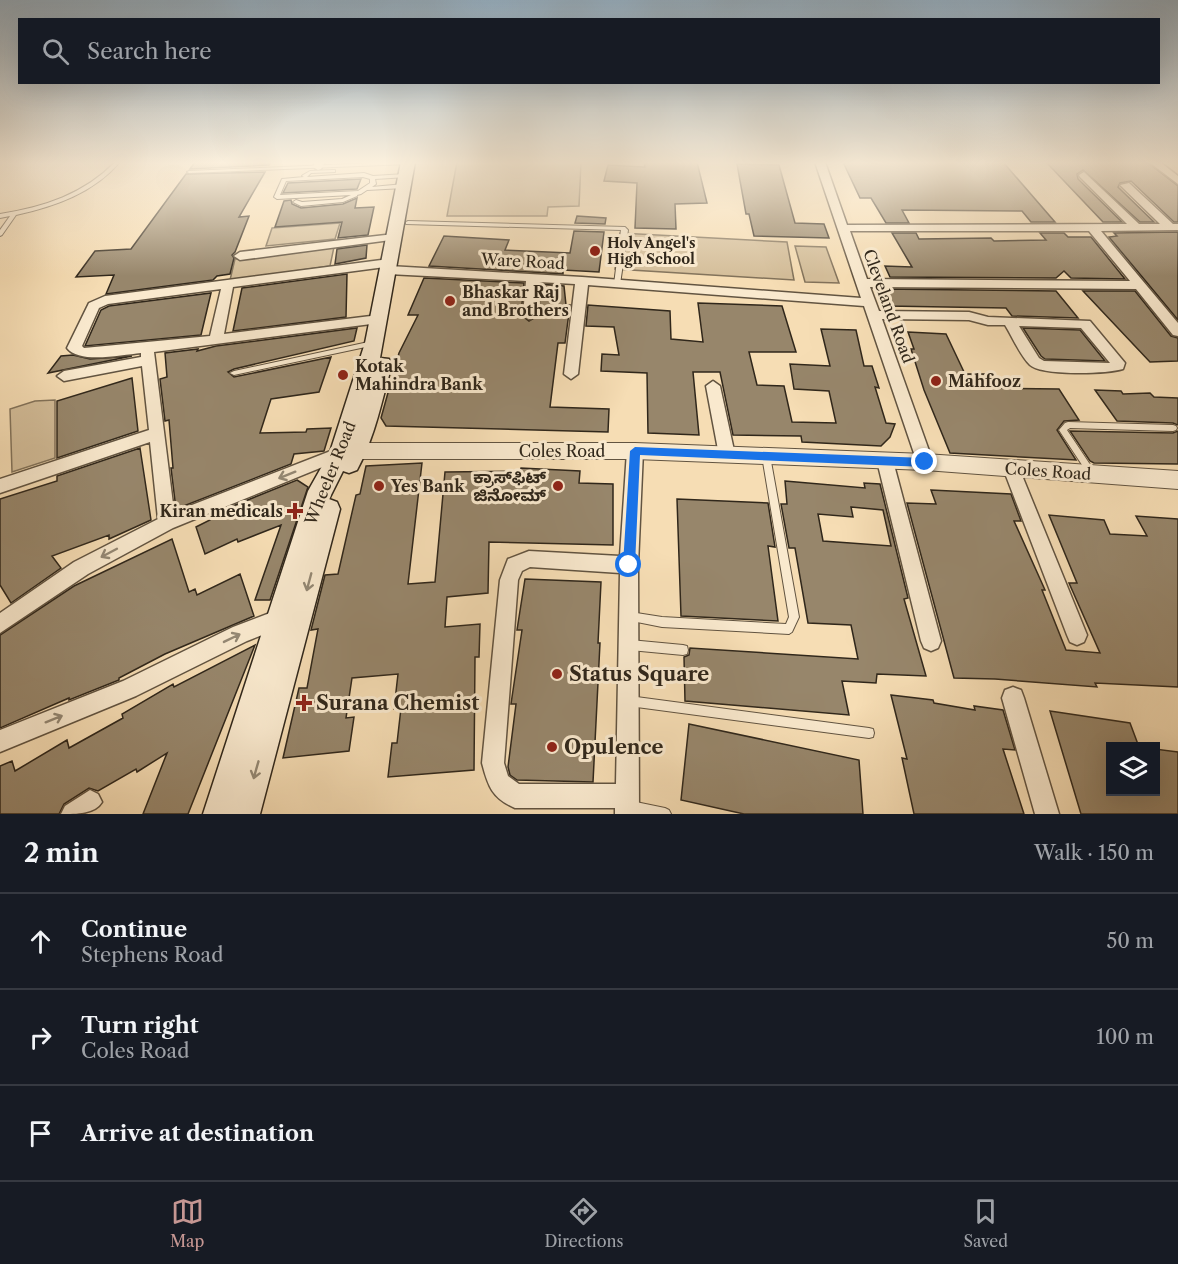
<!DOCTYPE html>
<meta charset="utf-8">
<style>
:root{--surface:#171b24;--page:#20242c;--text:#f1f3f6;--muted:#9ea1a6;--line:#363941;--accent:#c59692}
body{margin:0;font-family:"Libre Caslon Text","Noto Sans Kannada",serif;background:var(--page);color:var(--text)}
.controls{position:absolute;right:18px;bottom:18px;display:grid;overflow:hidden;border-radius:0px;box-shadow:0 6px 24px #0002}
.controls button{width:54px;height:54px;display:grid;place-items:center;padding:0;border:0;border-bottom:2px solid var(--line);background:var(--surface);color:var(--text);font:30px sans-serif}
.stop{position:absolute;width:18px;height:18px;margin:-14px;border:4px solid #1a73e8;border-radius:50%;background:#fff}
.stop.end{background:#1a73e8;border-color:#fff;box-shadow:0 2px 6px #0008}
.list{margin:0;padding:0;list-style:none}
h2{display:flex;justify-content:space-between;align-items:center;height:78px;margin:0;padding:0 24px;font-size:26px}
h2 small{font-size:20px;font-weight:400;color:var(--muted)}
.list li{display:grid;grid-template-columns:39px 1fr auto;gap:18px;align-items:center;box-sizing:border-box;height:96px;padding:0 24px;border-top:2px solid var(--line)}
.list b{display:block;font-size:22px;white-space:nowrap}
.list p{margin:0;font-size:20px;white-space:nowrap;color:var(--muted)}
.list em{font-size:20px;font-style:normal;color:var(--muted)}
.icon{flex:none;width:33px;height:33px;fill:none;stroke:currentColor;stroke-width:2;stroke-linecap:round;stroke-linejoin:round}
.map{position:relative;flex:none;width:1178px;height:814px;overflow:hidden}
.search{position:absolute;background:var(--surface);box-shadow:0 6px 24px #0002;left:18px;right:18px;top:18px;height:66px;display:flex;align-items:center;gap:15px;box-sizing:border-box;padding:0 21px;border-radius:0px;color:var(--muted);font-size:22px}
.sheet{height:366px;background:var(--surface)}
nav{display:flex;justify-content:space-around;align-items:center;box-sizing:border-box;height:84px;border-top:2px solid var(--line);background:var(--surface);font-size:16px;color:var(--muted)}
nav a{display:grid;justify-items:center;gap:3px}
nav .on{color:var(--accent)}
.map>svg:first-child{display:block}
.green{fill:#d4be9a;stroke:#82725a;stroke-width:1.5}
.building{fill:#97866b;stroke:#30271b;stroke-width:1.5;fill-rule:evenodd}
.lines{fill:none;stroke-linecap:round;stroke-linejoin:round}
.service-casing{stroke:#625441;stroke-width:2}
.minor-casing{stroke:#625441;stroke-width:3}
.tertiary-casing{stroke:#625441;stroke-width:2}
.secondary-casing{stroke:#30271b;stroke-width:3}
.service{fill:#f9e9ce;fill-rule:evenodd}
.minor{fill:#f9e9ce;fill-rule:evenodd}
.tertiary{fill:#f9e9ce;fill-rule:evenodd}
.secondary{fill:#f9e9ce;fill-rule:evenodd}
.oneway{stroke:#948874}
.route{fill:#1a73e8}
.poi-dot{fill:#8f2418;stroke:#f9e9ce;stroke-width:2}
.labels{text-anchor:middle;stroke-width:6;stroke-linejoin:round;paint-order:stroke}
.far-poi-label{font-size:14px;font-weight:bold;fill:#30271b;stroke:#f9e9ce;text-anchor:start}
.street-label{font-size:16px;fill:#30271b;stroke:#f9e9ce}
.poi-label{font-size:16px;font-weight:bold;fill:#30271b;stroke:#f9e9ce;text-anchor:start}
.near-poi-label{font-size:20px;font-weight:bold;fill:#30271b;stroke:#f9e9ce;text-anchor:start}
</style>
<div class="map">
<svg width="1178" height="814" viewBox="0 0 1178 814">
<rect width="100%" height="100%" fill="#f6ddb4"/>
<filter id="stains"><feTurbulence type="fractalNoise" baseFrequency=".00333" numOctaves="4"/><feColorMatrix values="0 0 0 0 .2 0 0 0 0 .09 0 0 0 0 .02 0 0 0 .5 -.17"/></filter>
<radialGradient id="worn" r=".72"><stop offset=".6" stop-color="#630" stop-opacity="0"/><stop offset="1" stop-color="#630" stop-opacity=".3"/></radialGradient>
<path class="green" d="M457,162H581L579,206L548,207L547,216H447Z
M340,223L335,239L266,246L272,228Z
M620,233L787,242L794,280L615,269Z
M795,246L826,247L839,283L805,282Z
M334,247L330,266L230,280L235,259Z
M55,400V458L12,472L10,409L35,401Z"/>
<path class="building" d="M195,162H271L269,165L190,169Z
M644,162H697L707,203L675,204L676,229L635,228L637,183L604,181L608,165L645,167Z
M843,162H1003L1055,222H1031L1022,211L902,210L909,223H886L871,198H860Z
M1046,162H1147L1178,186V222H1174L1131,181L1120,183L1118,187L1154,222H1140L1083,170L1077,174L1078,179L1122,222H1103Z
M737,164L779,165L795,223L824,224L829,238L754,236L749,214H746Z
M265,172L239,217L249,216L235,252L232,255L234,258L230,274L217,276L213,280L106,294L114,275L76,277L95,251L131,249L186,174Z
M361,179L357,189L283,193L288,183Z
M357,198L355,208L374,207L368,235L338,238L342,222L275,227L284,201L291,200L292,204L301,208L343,204Z
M577,216L606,218L605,224L575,223Z
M574,231L604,232L599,272L563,270V274L429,266L444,236L509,240L505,250L570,253Z
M1178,232V320L1109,237L1117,236L1114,233Z
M892,233H916L919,239L991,238L994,241L1046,240L1040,233H1064L1068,237H1091L1125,279L1071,278L1064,271L1056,278L890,277L885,266L912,267Z
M367,245L366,258L335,264L337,249Z
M347,274L346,317L233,331L242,288Z
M424,278L524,283L521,315L529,321L539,315L540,284L564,286L566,305H570L565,343H558L550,407L609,409L608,432L386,426L381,418L399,353L418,315H408Z
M880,289L1056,291L1078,318L1012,316L1006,308L887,306Z
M1083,291H1135L1171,336L1178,338V361L1150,362Z
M211,293L201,335L85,346L101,310L109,306Z
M698,303L782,306L796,352H749L757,385L784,386L792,422L836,423L829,391L794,389L790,364L830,366L821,329L856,330L864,366H872L879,388L875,387L886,423L895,424L890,437L881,446L802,442L801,436L733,435L720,372H693L699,435L648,433L647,373L601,371L602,354L619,355L614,327L586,326L588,305L670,311L671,339L703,342Z
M357,328L354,341L234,369L228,372L234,377L331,357L319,392L271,399L260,433L306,432L307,429L331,428L324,451L294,454L291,464L176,509L171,468H173L169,420L165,421L160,379L167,377L165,353L198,349L197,351L216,346Z
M1023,328L1080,330L1105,361L1045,359L1041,356Z
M908,332L946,334L965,374H990V388L1059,389L1079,420L1064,421L1057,430L1076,460L950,453L924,390L911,349H914Z
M73,355L90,359L132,356L48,373L61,356Z
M132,378L138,431L57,458V401Z
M1095,390L1121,391L1123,394L1150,393L1154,397L1178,398V425L1173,423L1117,421Z
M1070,431L1173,433L1178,431V464L1094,463L1090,461Z
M140,448L151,520L109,539V535L52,556L61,568L11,603L0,585V499L57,481V476Z
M422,463L408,584L435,582L445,472L520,471L521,468L580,471L579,483L613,484V545L489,542L488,593L447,597L445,627L480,624L479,657H475L474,770L388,777L392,743H397L401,708L394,709L398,674L352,678L346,718L354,717L349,751L283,758L299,688H307L318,629L311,630L325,575L338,574L356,495L360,494L366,466Z
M297,480L308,487L270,600H255L281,525L238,542L237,539L205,554L196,527L210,520L208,516Z
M785,481L865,488L864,483L880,484L908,598L904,599L926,676L877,674L876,683L842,681L849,715L685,701L684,657L689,655L690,648L858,659L851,625L808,623L795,548H789L781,504H787ZM851,507L883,510L891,546L823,541L818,514L853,517Z
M931,490L1011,494L1021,521H1014L1045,590H1042L1066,650L1100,653L1069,583H1077L1049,515L1104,520L1110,534L1147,536L1136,516L1178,519V687L1095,683L1097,687L995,679L954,678L907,503L936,504Z
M677,499L768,503L775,547L768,546L778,621L681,616Z
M172,539L189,592L195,589L197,595L240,574L254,616L165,654L119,678V680L69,700V698L0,728V635L74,586Z
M525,579L601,582L598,643H600L593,782L517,780L510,775L508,767L516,704H511L522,630H517Z
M255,645L188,814H143L167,753L137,772L136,769L98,791L89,788L64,804L59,814H0V766L12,761L15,771L67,740L69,748L123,718L122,714L173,684L174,687Z
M891,695L933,700L934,703L975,710L974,706L1003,710L1015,750L1003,749L1024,814H914L902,758L907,759Z
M1050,711L1130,723L1139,747H1110V792H1155V749L1178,752V814H1081Z
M689,724L859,760L863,814H744L681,800Z"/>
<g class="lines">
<g class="service-casing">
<path id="service" d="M115,162H120C93,193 56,206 16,215L2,235L0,236V230L10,216L0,218V214C44,207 84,194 115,162Z
M397,162H410V163L408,164L189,173L187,172L189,171Z
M333,170H335V172L311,173L307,177L364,173L373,176L405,174L408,176L407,177L375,179L376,184L372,187L404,184L407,186L404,188L367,190L361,194L357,195V196L343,202L301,206L293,202L296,200L302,202L342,199L351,195L277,199L274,197L282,179L304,177L302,176L303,175L310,171ZM363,177L370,179V183L358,191L280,195L286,181Z
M408,221L625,227L628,230L620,284L617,286L614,284L621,230L406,224V222Z
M373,341H375L376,343L375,345L234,375L230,373L234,371Z
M1068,422L1173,425L1176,426L1177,428L1176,430L1173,431L1070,428L1067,430L1095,472L1094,474L1091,475L1088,474L1059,430L1065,423Z
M766,453L769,454L770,456L799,617L792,632L789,634L662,627L627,620L625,617L627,614L630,612L662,617L786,624L789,617L762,456L763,454Z
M630,640L683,645L687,646L688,650L687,654L683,655L630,650L626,648L625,645L626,642Z
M629,696L869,728L873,729L874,733L873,737L869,738L629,706L625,705L624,701L625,697Z
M631,801L665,808L669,810L671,814H636L627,811L625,807L627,803Z"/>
</g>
<g class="minor-casing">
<path id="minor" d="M315,162H325L321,169L318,170L313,167Z
M815,162H825L847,225L1127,224L1080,177L1079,175L1084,172L1139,224H1160L1120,185L1129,183L1173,224H1178V230L1101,231L1178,323V336L1173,335L1136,289L870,287L879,311L969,312L988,317L1090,321L1125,363L1123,369C1107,374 1042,376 1030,365C1020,355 1013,338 1005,325H988L969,320L882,319L933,462L931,467L925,468L919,467L917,462L864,306L588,285L578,374L571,379L564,374L575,284L538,282L537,315L530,319L523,315L526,281L388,274L382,270L385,267L233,287L224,334L379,315L386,319L379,323L154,352L174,512L341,447L347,449L349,453L347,457L173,528L88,574L0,633V613L74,562L158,519L150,442L0,493V479L149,430L142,366L64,381L57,376L64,371L141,357V353C121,355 79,364 67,348L89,303L105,296L389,259L395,263L389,266L582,277L861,298ZM850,231H1089L1130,281L867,279ZM221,289L210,336L84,348L82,346L99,308L108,304ZM1019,326L1081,328L1110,363L1044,361L1039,358Z
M1149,162H1160L1178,176V184Z
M394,234L400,237L398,239L240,260L234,256L240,252Z
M713,381L720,386L735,455L733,459L727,461L721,459L719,455L706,386Z
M635,445L641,447L643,451L638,565L639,814H615V808H515C492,798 488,786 482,763L500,580L508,559L529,551L620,556L627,451L629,447ZM530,567L620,573L616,784H519L508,776L504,763L518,580L522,571Z
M885,455L891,456L893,461L941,641L938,648L931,651L924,648L921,641L877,461L879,456Z
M1011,462L1017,463L1019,468L1087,635L1084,642L1077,645L1070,642L1067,635L1003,468L1005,463Z
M283,608L290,610L293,617L290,624L247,641L136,696L0,752V730L123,681L233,627Z
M1013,687L1021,690L1024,698L1059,814H1035L1002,698L1005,690Z
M90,790L98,794L102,802C95,814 77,814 61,814L65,806Z"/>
</g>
<g class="tertiary-casing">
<path id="tertiary" d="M356,443H635L925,454L1178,471V489L925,470L635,459H356L342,461L335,459L332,453L335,447Z"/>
</g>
<g class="secondary-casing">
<path id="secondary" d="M401,162H415L380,358L389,359L392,364C382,400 375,437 357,470L349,473L343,471L329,499L337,502L340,509L260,814H203L308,491L330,452L365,343Z"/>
</g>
<use href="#service" class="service"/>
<use href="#minor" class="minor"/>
<use href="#tertiary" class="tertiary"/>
<use href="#secondary" class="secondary"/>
</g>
<defs><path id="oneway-shaft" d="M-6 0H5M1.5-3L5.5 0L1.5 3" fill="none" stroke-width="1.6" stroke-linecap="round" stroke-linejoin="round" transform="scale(1.5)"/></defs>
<g class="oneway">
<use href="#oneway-shaft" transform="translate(287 475) rotate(158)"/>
<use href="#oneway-shaft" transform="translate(109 553) rotate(152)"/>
<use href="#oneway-shaft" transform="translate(309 582) rotate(105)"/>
<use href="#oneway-shaft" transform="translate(232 638) rotate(-26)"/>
<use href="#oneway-shaft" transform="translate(54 719) rotate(-22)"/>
<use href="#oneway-shaft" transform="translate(256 770) rotate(106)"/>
</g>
<linearGradient id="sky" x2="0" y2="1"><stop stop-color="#93acbe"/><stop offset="0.59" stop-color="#fbf0dd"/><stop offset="1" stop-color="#fbf0dd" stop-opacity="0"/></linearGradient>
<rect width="1178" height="276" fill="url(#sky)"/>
<path class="route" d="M635,447L925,458L930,462L925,467L640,455L635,565L629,570L623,565L630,451Z"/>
<g class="poi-dot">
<circle cx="595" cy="251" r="6"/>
<circle cx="450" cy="301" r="6"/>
<circle cx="343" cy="375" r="6"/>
<circle cx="936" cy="381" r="6"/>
<circle cx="379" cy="486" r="6"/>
<circle cx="558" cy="486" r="6"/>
<path d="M292 502h6v6h6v6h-6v6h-6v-6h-6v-6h6z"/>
<circle cx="557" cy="674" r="6"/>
<path d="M301 694h6v6h6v6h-6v6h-6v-6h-6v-6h6z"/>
<circle cx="552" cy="747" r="6"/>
</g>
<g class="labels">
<g class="far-poi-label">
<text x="607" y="248">Holy Angel's<tspan x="607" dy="16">High School</tspan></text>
</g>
<g class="street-label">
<text transform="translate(523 261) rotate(3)" y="6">Ware Road</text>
<text transform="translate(889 306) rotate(70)" y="6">Cleveland Road</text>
<text x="562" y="457">Coles Road</text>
<text transform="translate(1048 471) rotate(4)" y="6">Coles Road</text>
<text transform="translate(330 473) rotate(-68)" y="6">Wheeler Road</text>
</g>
<g class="poi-label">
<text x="462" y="298">Bhaskar Raj<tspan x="462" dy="18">and Brothers</tspan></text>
<text x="355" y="372">Kotak<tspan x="355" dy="18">Mahindra Bank</tspan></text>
<text x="948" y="387">Mahfooz</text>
<text x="546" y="483" text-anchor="end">ಕ್ರಾಸ್‌ಫಿಟ್<tspan x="546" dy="18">ಜಿನೋಮ್</tspan></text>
<text x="391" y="492">Yes Bank</text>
<text x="283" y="517" text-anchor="end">Kiran medicals</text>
</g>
<g class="near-poi-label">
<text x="569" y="681">Status Square</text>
<text x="316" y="710">Surana Chemist</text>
<text x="564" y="754">Opulence</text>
</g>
</g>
<rect width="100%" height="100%" filter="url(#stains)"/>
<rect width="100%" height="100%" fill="url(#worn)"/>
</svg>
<div class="controls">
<button><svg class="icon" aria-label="layers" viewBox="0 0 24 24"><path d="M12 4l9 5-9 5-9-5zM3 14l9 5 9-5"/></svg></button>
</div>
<div class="stop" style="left:629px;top:565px"></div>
<div class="stop end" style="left:925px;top:462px"></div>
<div class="search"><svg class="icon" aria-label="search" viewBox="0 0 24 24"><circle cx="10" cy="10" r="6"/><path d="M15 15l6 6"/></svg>Search here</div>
</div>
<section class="sheet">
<h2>2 min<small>Walk · 150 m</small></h2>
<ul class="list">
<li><svg class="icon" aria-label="ahead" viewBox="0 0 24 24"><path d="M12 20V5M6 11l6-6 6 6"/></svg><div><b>Continue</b><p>Stephens Road</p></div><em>50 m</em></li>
<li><svg class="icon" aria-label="right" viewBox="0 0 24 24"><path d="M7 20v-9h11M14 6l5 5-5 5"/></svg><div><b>Turn right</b><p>Coles Road</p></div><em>100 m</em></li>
<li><svg class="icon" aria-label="arrive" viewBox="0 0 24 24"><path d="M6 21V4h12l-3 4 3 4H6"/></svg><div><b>Arrive at destination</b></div></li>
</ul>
</section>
<nav>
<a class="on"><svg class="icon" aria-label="map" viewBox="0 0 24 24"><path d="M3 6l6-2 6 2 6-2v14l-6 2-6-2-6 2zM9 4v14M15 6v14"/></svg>Map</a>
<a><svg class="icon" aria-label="directions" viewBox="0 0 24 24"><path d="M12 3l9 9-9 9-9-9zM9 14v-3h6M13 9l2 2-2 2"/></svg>Directions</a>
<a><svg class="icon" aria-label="saved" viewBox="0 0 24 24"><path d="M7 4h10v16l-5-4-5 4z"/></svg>Saved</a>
</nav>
